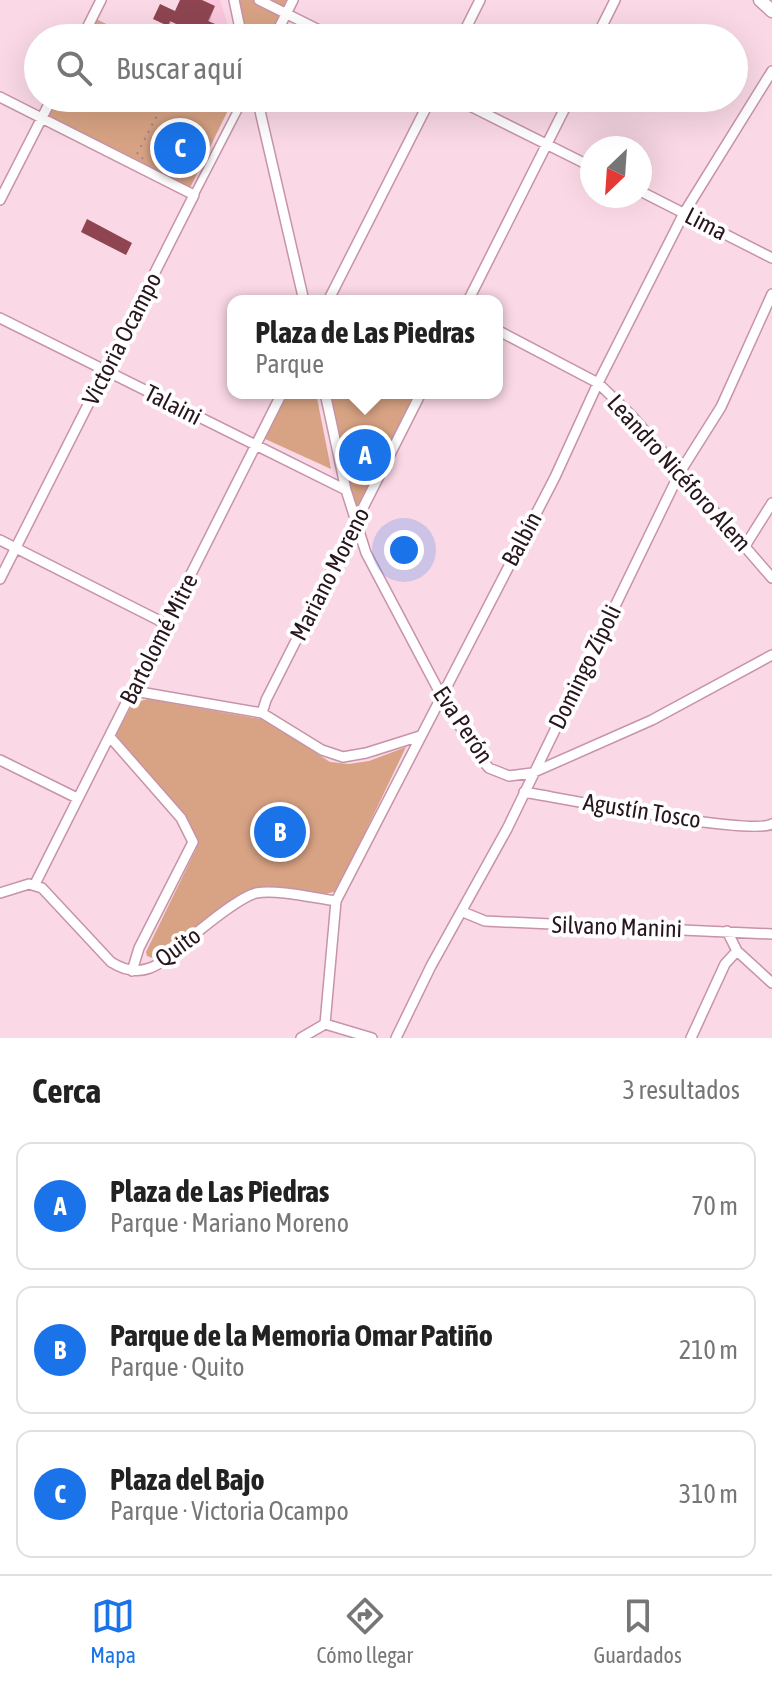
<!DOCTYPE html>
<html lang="es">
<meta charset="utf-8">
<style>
:root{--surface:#fff;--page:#f2f2f2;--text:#222;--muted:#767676;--line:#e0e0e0;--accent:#1a73e8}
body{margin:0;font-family:"Asap Condensed",sans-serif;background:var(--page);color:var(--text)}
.compass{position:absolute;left:580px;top:136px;width:72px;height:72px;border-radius:50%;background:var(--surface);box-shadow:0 8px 32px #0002;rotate:205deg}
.you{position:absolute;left:404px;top:550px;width:28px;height:28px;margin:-20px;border:6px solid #fff;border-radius:50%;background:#1a73e8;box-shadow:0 0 0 12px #1a73e833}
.badge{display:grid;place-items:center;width:52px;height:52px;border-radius:50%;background:var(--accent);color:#fff;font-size:26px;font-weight:700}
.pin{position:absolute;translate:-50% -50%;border:4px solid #fff;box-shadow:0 2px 8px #0006}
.popup{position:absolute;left:227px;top:295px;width:276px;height:104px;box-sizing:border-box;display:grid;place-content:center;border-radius:16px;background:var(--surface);filter:drop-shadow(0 2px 6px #0005);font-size:26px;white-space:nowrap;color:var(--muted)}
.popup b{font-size:30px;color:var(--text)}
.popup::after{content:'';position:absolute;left:50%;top:100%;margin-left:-16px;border:16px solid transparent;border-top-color:var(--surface)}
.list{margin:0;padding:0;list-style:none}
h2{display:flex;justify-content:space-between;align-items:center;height:104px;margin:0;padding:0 32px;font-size:34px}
h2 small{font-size:26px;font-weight:400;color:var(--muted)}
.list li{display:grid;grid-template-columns:52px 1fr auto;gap:24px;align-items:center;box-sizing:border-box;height:128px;margin:0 16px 16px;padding:0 16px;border:2px solid var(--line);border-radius:16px}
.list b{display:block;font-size:30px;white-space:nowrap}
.list p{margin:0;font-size:26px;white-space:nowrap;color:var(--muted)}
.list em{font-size:26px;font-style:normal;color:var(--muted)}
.icon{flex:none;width:44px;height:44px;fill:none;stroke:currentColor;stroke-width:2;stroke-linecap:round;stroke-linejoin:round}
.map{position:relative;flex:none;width:772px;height:1038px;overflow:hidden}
.search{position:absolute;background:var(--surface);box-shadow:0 8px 32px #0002;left:24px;right:24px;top:24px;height:88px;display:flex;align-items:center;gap:20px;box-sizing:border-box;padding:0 28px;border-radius:44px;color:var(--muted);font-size:30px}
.sheet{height:536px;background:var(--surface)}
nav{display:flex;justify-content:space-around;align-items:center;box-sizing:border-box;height:112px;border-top:2px solid var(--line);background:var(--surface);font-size:22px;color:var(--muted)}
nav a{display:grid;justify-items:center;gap:4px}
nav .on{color:var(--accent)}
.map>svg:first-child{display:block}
.built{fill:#fac7dd}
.green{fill:#d8a384}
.shadow{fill:#0003}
.building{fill:#8e4551}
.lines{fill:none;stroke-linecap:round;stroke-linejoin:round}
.pedestrian-casing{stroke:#c793aa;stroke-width:10}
.minor-casing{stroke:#c793aa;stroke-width:12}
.secondary-casing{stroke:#c793aa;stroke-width:15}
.path{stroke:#a08490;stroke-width:2;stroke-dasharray:2 6;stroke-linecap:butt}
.pedestrian{stroke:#fff;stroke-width:7}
.minor{stroke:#fff;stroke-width:9}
.secondary{stroke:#fff;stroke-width:12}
.labels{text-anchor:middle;stroke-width:8;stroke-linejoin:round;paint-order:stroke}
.street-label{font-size:24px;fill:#28151e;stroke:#fff}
</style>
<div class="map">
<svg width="772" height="1038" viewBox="0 0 772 1038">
<rect width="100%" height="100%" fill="#fad8e6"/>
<path class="built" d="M180,0H220L232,38H161Z"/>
<path class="green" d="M234,0H293L274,38H242Z
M96,19L135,38H87Z
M57,98H234L190,188L47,117Z
M286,393H316L331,469L263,438Z
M326,393H421L356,525Z
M148,699L266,720L330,762L349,764L369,761L406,747L337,891L322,895L246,891L158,960L147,956L146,952L197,847L196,838L189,825L116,735L133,703Z"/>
<path class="shadow" d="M182,0H198L214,8L209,23L226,31L224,38H207L172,21L169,26L157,20L176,14Z
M164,126L173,132L167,143L158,137Z"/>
<path class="building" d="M180,0H202L215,6L208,21L227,29L223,38H205L170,21L168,26L153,19L160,4L175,11Z
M87,219L132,243L126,255L81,232Z"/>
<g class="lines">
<g class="pedestrian-casing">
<path id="pedestrian" d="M194,195L244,98"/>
</g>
<g class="minor-casing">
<path id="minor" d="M234,0L242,38
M259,0L335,38
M82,38L101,0
M274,38L293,0
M461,38L480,0
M596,38L615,0
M0,97L194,195L0,579
M257,98L304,301
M454,98L592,167
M640,191L772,258
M0,200L52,98
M328,301L431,98
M468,301L570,98
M0,318L346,490
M497,330L598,383L631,415L772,578
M325,393L346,490L366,553L441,695L476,753L489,768L509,776L532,773L652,720L772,655
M0,540L166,624
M745,546L772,503
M134,691L262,713L322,750L343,757L366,753L420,736
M262,713L266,700L421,393
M110,737L181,818L193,842L139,948L132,971
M0,760L77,798
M524,792C560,798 751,836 772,824
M35,884L282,393
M0,893L29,884L42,888L111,962C146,984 165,959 190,938C206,925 238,898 256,893C277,889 314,898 336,901
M463,912L485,921L772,934
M727,931L737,951L772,983
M325,1024L336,901L555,477L598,383L684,213L772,71
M325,1024L372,1038
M301,1038L325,1024
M396,1038L431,966L507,829L680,472L721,407L772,294
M691,1038L725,964L737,951"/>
</g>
<g class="secondary-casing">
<path id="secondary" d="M760,0L772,11"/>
</g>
<path class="path" d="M137,154L166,98
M142,159L144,155L146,156"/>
<use href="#pedestrian" class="pedestrian"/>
<use href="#minor" class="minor"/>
<use href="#secondary" class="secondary"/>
</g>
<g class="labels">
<g class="street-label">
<text transform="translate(706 224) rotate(27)" y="8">Lima</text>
<text transform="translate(122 339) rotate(-63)" y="8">Victoria Ocampo</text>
<text transform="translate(173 405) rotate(27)" y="8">Talaini</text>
<text transform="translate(679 473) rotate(48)" y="8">Leandro Nicéforo Alem</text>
<text transform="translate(522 539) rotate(-62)" y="8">Balbín</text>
<text transform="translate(330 574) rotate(-63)" y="8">Mariano Moreno</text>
<text transform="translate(159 639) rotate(-63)" y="8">Bartolomé Mitre</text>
<text transform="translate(585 667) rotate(-64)" y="8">Domingo Zípoli</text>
<text transform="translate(463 725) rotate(56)" y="8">Eva Perón</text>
<text transform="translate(642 811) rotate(9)" y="8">Agustín Tosco</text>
<text transform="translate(617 927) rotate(2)" y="8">Silvano Manini</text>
<text transform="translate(178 947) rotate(-36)" y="8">Quito</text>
</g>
</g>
</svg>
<svg class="compass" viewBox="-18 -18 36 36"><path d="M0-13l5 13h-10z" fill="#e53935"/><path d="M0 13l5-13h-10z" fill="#767676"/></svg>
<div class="you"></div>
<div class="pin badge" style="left:365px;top:455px">A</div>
<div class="popup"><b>Plaza de Las Piedras</b>Parque</div>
<div class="pin badge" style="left:280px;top:832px">B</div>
<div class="pin badge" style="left:180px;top:148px">C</div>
<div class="search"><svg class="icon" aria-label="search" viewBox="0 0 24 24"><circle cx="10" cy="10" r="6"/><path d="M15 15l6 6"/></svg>Buscar aquí</div>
</div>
<section class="sheet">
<h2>Cerca<small>3 resultados</small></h2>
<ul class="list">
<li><span class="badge">A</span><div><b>Plaza de Las Piedras</b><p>Parque · Mariano Moreno</p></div><em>70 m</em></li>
<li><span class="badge">B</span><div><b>Parque de la Memoria Omar Patiño</b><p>Parque · Quito</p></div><em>210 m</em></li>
<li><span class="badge">C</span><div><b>Plaza del Bajo</b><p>Parque · Victoria Ocampo</p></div><em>310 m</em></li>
</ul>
</section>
<nav>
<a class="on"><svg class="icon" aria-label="map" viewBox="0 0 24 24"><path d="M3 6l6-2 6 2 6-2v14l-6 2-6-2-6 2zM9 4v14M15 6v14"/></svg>Mapa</a>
<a><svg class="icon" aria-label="directions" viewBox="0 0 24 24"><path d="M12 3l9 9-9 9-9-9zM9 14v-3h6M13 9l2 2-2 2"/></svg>Cómo llegar</a>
<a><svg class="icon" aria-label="saved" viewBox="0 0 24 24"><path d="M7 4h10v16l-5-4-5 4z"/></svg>Guardados</a>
</nav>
